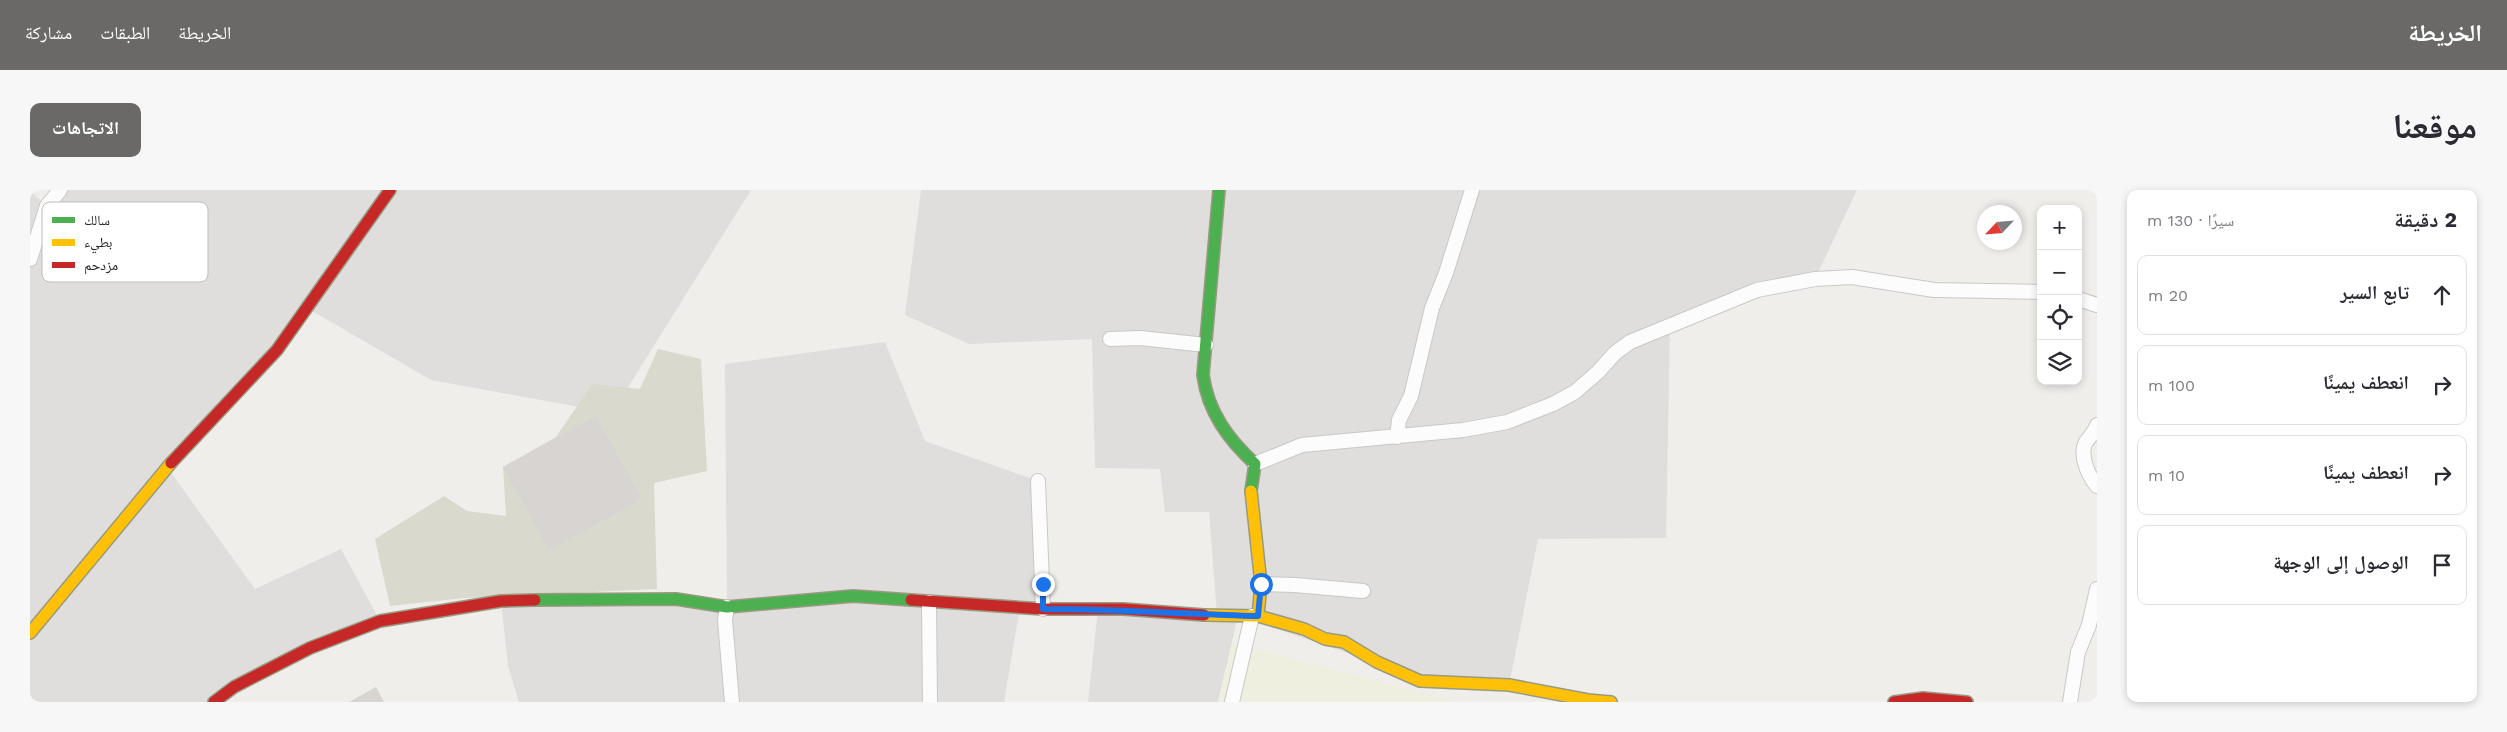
<!DOCTYPE html>
<html lang="ar">
<meta charset="utf-8">
<style>
:root{--surface:#fff;--page:#f7f7f7;--text:#2b2b33;--muted:#7c7c81;--line:#e1e1e2;--accent:#6a6968}
body{margin:0;font-family:"Work Sans","Noto Naskh Arabic",sans-serif;background:var(--page);color:var(--text);direction:rtl}
.controls{position:absolute;right:15px;top:15px;display:grid;overflow:hidden;border-radius:10px;box-shadow:0 2px 8px #0003}
.controls button{width:45px;height:45px;display:grid;place-items:center;padding:0;border:0;border-bottom:1px solid var(--line);background:var(--surface);color:var(--text);font:25px sans-serif}
.compass{position:absolute;left:1947px;top:15px;width:45px;height:45px;border-radius:50%;background:var(--surface);box-shadow:0 2px 8px #0003;rotate:244deg}
.stop{position:absolute;width:15px;height:15px;margin:-11px;border:4px solid #1a73e8;border-radius:50%;background:#fff}
.stop.end{background:#1a73e8;border-color:#fff;box-shadow:0 1px 5px #0008}
.list{margin:0;padding:0;list-style:none}
h2{display:flex;justify-content:space-between;align-items:center;height:65px;margin:0;padding:0 20px;font-size:21px}
h2 small{font-size:16px;font-weight:400;color:var(--muted)}
.list li{display:grid;grid-template-columns:32px 1fr auto;gap:15px;align-items:center;box-sizing:border-box;height:80px;margin:0 10px 10px;padding:0 10px;border:1px solid var(--line);border-radius:10px}
.list b{display:block;font-size:19px;white-space:nowrap}
.list em{font-size:16px;font-style:normal;color:var(--muted)}
.icon{flex:none;width:28px;height:28px;fill:none;stroke:currentColor;stroke-width:2;stroke-linecap:round;stroke-linejoin:round}
.map{position:relative;flex:none;width:2067px;height:512px;overflow:hidden;direction:ltr;border-radius:10px}
header{display:flex;align-items:center;gap:30px;box-sizing:border-box;height:70px;padding:0 25px;background:var(--accent);color:#fff}
header strong{font-size:24px}
nav{display:flex;gap:28px;margin-inline-start:auto;font-size:18px}
.intro{display:flex;align-items:center;justify-content:space-between;box-sizing:border-box;height:120px;padding:0 30px}
h1{margin:0;font-size:35px}
.button{padding:12px 22px;border-radius:10px;background:var(--accent);color:#fff;font-size:18px;font-weight:700}
main{display:flex;gap:30px;padding:0 30px}
aside{flex:1;background:var(--surface);border-radius:10px;box-shadow:0 2px 8px #0003}
.map>svg:first-child{display:block}
.residential{fill:#dfdedc}
.construction{fill:#d9d9cd}
.farmland{fill:#efefdf}
.building{fill:#d7d4d2}
.lines{fill:none;stroke-linecap:round;stroke-linejoin:round}
.street-casing{stroke:#c9c8c7;stroke-width:16}
.fast-casing{stroke:#999a82;stroke-width:14}
.slow-casing{stroke:#999a82;stroke-width:14}
.jam-casing{stroke:#999a82;stroke-width:14}
.street{stroke:#fdfcfc;stroke-width:14}
.fast{stroke:#4caf50;stroke-width:11}
.slow{stroke:#ffc107;stroke-width:11}
.jam{stroke:#c62828;stroke-width:11}
.route{stroke:#1a73e8;stroke-width:6}
.key{fill:#fff;stroke:#bdbdbd;stroke-width:1}
.key-label{font-size:14px;fill:#222}
</style>
<header>
<strong>الخريطة</strong>
<nav><a>الخريطة</a><a>الطبقات</a><a>مشاركة</a></nav>
</header>
<div class="intro"><h1>موقعنا</h1><a class="button">الاتجاهات</a></div>
<main>
<aside>
<h2>2 دقيقة<small>سيرًا · 130 m</small></h2>
<ul class="list">
<li><svg class="icon" aria-label="ahead" viewBox="0 0 24 24"><path d="M12 20V5M6 11l6-6 6 6"/></svg><div><b>تابع السير</b></div><em>20 m</em></li>
<li><svg class="icon" aria-label="right" viewBox="0 0 24 24"><path d="M7 20v-9h11M14 6l5 5-5 5"/></svg><div><b>انعطف يمينًا</b></div><em>100 m</em></li>
<li><svg class="icon" aria-label="right" viewBox="0 0 24 24"><path d="M7 20v-9h11M14 6l5 5-5 5"/></svg><div><b>انعطف يمينًا</b></div><em>10 m</em></li>
<li><svg class="icon" aria-label="arrive" viewBox="0 0 24 24"><path d="M6 21V4h12l-3 4 3 4H6"/></svg><div><b>الوصول إلى الوجهة</b></div></li>
</ul>
</aside>
<div class="map">
<svg width="2067" height="512" viewBox="0 0 2067 512">
<rect width="100%" height="100%" fill="#f0eeeb"/>
<path class="residential" d="M30,0H721L582,223L401,190L277,118L137,277L225,399L311,359L350,431L184,512H0V1L17,16Z
M891,0H1827L1785,89L1757,93L1640,136L1636,348L1508,349L1479,495L1406,493L1208,426L1188,512H1058L1068,419L1187,425L1179,322H1135L1130,279L1065,278L1062,149L939,154L875,125Z
M855,152L895,251L1008,291L1013,419L990,418L974,512H489L478,476L471,411L697,417L695,174Z"/>
<path class="construction" d="M628,159L671,169L677,281L624,293L627,399L435,408L360,416L345,349L414,306L437,321L476,326L473,277L526,247L562,194L610,199Z"/>
<path class="farmland" d="M1202,453L1427,512H1188Z"/>
<path class="building" d="M566,226L612,309L519,360L473,277Z
M346,497L354,512H319Z"/>
<g class="lines">
<g class="street-casing">
<path id="street" d="M0,69L17,16L30,0
M2048,109L2067,115
M1080,149L1110,148L1176,155
M2067,235C2065,242 2060,246 2056,252C2049,264 2058,286 2067,296
M1367,247L1369,230L1381,206L1402,118L1416,83L1442,0
M1225,274L1272,255L1433,240L1477,232L1523,214L1545,202L1568,182L1585,163L1600,152L1727,100L1785,89L1822,87L1904,100L2011,102
M1008,291L1013,419
M1231,394L1265,395L1333,401
M899,412L900,512
M697,417L695,430L702,512
M1202,512L1222,426
M2040,512L2048,462L2059,435L2067,399"/>
</g>
<g class="fast-casing">
<path id="fast" d="M1189,0L1173,185C1178,222 1198,249 1225,274L1221,301
M505,410L646,409L697,417L823,406L881,410"/>
</g>
<g class="slow-casing">
<path id="slow" d="M1221,301L1231,394L1228,426
M1174,425L1228,426L1274,439L1295,449L1314,452L1347,472L1390,491L1479,495L1558,510L1581,512
M0,443L141,273"/>
</g>
<g class="jam-casing">
<path id="jam" d="M141,273L247,160L360,0
M881,410L1013,419H1093L1174,425
M184,512L204,497L280,458L350,431L471,411L505,410
M1864,512L1893,508L1937,512"/>
</g>
<use href="#street" class="street"/>
<use href="#fast" class="fast"/>
<use href="#slow" class="slow"/>
<use href="#jam" class="jam"/>
</g>
<g class="lines">
<path class="route" d="M1013,394V419C1085,419 1156,424 1228,426L1231,394"/>
</g>
<rect x="12" y="12" width="166" height="80" rx="8" class="key"/>
<rect x="22" y="27" width="23" height="6" fill="#4caf50"/>
<rect x="22" y="49" width="23" height="7" fill="#ffc107"/>
<rect x="22" y="72" width="23" height="6" fill="#c62828"/>
<g class="key-label">
<text x="54" y="35">سالك</text>
<text x="54" y="57">بطيء</text>
<text x="54" y="80">مزدحم</text>
</g>
</svg>
<div class="controls">
<button>+</button>
<button>−</button>
<button><svg class="icon" aria-label="locate" viewBox="0 0 24 24"><circle cx="12" cy="12" r="6"/><path d="M12 2v4M12 18v4M2 12h4M18 12h4"/></svg></button>
<button><svg class="icon" aria-label="layers" viewBox="0 0 24 24"><path d="M12 4l9 5-9 5-9-5zM3 14l9 5 9-5"/></svg></button>
</div>
<svg class="compass" viewBox="-18 -18 36 36"><path d="M0-13l5 13h-10z" fill="#e53935"/><path d="M0 13l5-13h-10z" fill="#7c7c81"/></svg>
<div class="stop" style="left:1231px;top:394px"></div>
<div class="stop end" style="left:1013px;top:394px"></div>
</div>
</main>
